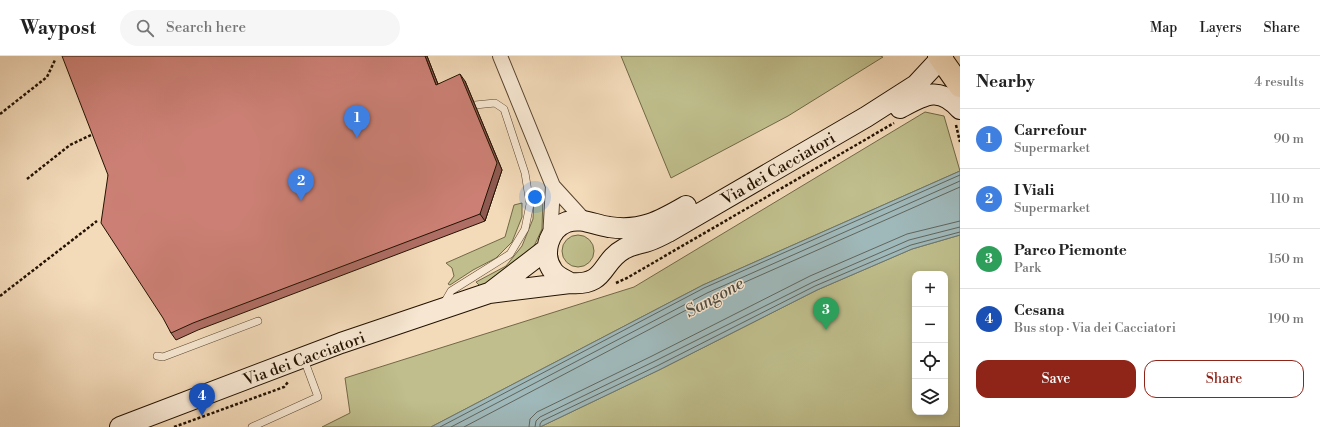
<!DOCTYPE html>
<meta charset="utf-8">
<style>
:root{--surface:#fff;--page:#f6f6f6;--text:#222;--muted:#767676;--line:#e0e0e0;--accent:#8f2418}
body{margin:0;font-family:"Libre Bodoni",serif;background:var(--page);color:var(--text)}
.controls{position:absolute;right:12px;bottom:12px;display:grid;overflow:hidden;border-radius:8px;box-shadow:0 2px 10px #0003}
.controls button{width:36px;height:36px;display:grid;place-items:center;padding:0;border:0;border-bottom:1px solid var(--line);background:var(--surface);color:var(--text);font:20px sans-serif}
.you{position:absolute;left:535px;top:141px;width:14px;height:14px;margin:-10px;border:3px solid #fff;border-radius:50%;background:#1a73e8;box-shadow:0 0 0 6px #1a73e833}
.badge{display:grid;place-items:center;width:26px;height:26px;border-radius:50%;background:var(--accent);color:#fff;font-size:13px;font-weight:700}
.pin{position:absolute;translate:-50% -33px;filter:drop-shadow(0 1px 2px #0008)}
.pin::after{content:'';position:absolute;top:21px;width:14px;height:12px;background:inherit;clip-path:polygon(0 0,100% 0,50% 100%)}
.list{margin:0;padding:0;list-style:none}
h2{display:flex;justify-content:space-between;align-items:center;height:52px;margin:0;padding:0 16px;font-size:17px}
h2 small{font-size:13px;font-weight:400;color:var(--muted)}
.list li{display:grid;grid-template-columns:26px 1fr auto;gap:12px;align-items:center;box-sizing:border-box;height:60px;padding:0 16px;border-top:1px solid var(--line)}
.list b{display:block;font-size:15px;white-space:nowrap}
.list p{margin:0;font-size:13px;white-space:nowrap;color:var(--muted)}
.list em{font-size:13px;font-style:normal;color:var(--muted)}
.actions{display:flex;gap:8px;padding:12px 16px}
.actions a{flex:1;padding:9px 0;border:1px solid var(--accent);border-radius:12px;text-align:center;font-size:14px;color:var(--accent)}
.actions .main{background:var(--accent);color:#fff}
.icon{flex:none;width:22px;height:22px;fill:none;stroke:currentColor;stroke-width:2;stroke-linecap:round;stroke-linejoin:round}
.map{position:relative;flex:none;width:960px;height:371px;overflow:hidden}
header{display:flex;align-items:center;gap:24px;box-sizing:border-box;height:56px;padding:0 20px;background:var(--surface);border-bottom:1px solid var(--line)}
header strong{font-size:19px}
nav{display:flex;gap:22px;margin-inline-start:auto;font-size:14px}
.search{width:280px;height:36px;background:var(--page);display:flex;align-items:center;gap:10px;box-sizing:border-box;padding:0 14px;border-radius:22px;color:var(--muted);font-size:15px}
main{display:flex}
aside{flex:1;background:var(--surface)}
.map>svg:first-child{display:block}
.green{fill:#bfbe8c;stroke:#716846;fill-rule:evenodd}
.water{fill:#9fb8b9;stroke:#6d766f}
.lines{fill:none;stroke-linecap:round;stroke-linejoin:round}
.shore{stroke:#61655c;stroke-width:1}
.lane-casing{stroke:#57442e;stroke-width:8}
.street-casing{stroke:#57442e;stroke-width:16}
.secondary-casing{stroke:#231200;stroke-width:22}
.highway-casing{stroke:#231200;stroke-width:24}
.path{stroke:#231200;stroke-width:2.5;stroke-dasharray:3 2;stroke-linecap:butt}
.lane{stroke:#f7e7d2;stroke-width:7}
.street{stroke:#f7e7d2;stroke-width:14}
.secondary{stroke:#f7e7d2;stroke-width:20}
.highway{stroke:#f3dab9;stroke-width:22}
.wall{fill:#af6e65;stroke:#231200}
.shaded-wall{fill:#8f5a52;stroke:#231200}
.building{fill:#cc8075;stroke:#231200}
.labels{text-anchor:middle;stroke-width:3;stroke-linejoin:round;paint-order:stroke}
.street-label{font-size:16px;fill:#231200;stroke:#f7e7d2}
.water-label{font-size:17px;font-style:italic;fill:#4e4c41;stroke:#f7e7d2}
</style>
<header>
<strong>Waypost</strong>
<div class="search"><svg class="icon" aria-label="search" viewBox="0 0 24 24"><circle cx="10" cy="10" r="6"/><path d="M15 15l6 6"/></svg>Search here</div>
<nav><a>Map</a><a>Layers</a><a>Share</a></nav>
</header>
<main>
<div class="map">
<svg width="960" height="371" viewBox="0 0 960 371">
<rect width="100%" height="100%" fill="#f3dab9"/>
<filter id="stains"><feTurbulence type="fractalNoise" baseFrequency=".005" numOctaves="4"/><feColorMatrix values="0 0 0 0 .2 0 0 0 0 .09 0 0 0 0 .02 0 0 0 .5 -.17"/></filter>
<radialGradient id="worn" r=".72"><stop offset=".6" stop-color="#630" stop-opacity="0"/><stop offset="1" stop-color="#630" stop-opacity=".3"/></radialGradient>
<path class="green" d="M621,0H880L883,1L788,60L671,122Z
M925,56L944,60L960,115L703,229L431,371H322L350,357L345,322L634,231Z
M543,140L542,173L529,201L481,231L476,226L506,210L522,190L533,163L534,142Z
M522,147V161L512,186L496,202L473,214L450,229L448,228L454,220L452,212L446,207L505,181L514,149Z
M960,179V371H540L659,314L817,234L912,193ZM915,218H945V356H915Z
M562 195a16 16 0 1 1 32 0a16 16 0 1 1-32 0Z"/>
<path class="water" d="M960,115V179L912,193L817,234L659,314L540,371H431L703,229Z"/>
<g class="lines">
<path class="shore" d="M440,371L704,232L960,119
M451,371L707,237L960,125
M464,371L709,242L960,131
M529,371L530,363L537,356L652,300L810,220L907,178L960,165
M535,371L536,365L540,361L655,305L813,226L909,184L960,171
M540,371V368L542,365L657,310L815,230L911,189L960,176"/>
<g class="lane-casing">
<path id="lane" d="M444,247L451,235L510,198L525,173L530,148L525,117L504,53L495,47L475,49
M157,300L163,301L258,265
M252,371L318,341L305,306V302"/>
</g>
<g class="street-casing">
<path id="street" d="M500,0L553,130L584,164
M550,183L553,130"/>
</g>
<g class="secondary-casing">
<path id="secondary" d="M900,52C924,39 939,29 960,53
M570,227C564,223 557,221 553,215C541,199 548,173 567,166C582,161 594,169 609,171C641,176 660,165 686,150
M491,236L547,193
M120,371L341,287L489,237L570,227C607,230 600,206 624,193C631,189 638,188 645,186C653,184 660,180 668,176L866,61L916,29L943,0"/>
</g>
<g class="highway-casing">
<path id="highway" d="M939,0L960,30"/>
</g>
<path class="path" d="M0,58L47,21L55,4
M956,69L960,86
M27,123L70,89L91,79
M616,227L627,222L894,67
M0,240L97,165
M174,371L284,331L288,326"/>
<use href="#lane" class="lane"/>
<use href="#street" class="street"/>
<use href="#secondary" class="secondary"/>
<use href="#highway" class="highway"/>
</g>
<path class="wall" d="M427,0L438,28L465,25L502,114L485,165L198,274L176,284L171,277L108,119Z"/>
<path class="shaded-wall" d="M425,0H427L441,36L436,29Z
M460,18L465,25L502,114L485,165L480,158Z"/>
<path class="building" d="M62,0H425L436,29L460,18L497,107L480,158L193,267L171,277L163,262L101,167L108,119Z"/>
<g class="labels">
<g class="street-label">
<text transform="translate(778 112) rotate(-30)" y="6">Via dei Cacciatori</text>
<text transform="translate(304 302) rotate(-20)" y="6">Via dei Cacciatori</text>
</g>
<g class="water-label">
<text transform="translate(714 241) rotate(-29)" y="6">Sangone</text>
</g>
</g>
<rect width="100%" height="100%" filter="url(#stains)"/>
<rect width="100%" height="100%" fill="url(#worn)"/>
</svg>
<div class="controls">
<button>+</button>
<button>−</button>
<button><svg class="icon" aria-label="locate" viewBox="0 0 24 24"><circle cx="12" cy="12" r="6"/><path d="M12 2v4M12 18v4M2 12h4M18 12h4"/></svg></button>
<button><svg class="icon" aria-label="layers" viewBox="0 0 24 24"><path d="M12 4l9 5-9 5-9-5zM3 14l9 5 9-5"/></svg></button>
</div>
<div class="you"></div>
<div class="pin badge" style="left:357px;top:82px;background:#3f7fe0">1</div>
<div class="pin badge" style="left:301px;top:145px;background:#3f7fe0">2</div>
<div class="pin badge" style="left:826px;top:274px;background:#2e9e5b">3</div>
<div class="pin badge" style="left:202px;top:360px;background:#1a4fb4">4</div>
</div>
<aside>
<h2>Nearby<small>4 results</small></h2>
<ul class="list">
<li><span class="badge" style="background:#3f7fe0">1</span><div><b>Carrefour</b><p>Supermarket</p></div><em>90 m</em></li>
<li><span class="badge" style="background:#3f7fe0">2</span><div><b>I Viali</b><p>Supermarket</p></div><em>110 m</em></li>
<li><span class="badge" style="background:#2e9e5b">3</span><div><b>Parco Piemonte</b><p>Park</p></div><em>150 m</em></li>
<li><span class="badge" style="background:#1a4fb4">4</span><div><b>Cesana</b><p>Bus stop · Via dei Cacciatori</p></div><em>190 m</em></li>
</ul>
<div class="actions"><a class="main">Save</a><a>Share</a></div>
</aside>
</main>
